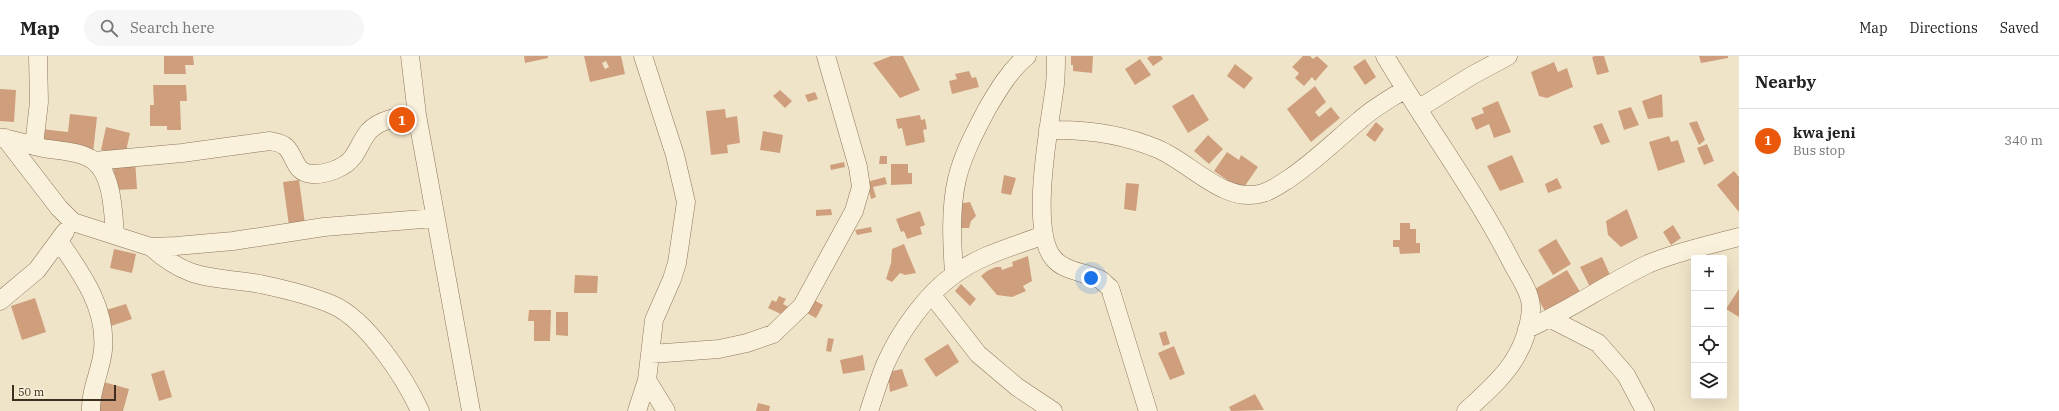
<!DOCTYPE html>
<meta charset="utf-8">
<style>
:root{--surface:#fff;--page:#f6f6f6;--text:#222;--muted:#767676;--line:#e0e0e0;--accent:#ea580c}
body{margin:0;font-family:"IBM Plex Serif",serif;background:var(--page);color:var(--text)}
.controls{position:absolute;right:12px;bottom:12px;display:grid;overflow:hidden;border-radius:4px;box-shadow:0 4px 16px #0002}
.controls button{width:36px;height:36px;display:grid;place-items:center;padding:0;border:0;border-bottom:1px solid var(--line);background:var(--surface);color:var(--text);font:20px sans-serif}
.scale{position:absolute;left:12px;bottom:10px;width:104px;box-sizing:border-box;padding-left:4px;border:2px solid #3d2e20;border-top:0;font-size:11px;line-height:14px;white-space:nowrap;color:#3d2e20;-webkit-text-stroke:3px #f7eed8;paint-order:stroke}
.you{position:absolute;left:1091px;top:222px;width:14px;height:14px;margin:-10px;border:3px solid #fff;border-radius:50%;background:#1a73e8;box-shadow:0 0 0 6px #1a73e833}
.badge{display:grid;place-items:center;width:26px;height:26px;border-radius:50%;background:var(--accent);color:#fff;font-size:13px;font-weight:700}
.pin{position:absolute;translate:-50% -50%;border:2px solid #fff;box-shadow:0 1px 4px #0006}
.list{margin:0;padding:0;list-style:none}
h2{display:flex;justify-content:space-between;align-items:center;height:52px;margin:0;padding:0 16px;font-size:17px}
h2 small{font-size:13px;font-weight:400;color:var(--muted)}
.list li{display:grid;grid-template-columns:26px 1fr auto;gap:12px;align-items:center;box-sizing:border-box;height:64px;padding:0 16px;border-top:1px solid var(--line)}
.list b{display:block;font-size:15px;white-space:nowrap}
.list p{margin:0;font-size:13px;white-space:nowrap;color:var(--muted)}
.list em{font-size:13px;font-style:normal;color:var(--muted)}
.icon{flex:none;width:22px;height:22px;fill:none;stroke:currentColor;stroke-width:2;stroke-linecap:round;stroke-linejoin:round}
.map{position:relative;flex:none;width:1739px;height:355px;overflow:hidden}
header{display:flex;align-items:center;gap:24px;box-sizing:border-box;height:56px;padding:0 20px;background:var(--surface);border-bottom:1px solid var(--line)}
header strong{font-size:19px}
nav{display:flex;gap:22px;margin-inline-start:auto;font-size:14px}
.search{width:280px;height:36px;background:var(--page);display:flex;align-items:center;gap:10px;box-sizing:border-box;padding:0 14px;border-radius:22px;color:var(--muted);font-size:15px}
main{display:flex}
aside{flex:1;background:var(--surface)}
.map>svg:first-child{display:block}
.building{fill:#cf9f7d;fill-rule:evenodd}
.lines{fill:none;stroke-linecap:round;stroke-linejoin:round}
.minor-casing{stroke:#8d765c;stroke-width:19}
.minor{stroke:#faf1dc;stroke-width:18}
</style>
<header>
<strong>Map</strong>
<div class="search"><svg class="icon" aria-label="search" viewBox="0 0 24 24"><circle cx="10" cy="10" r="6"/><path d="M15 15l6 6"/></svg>Search here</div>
<nav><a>Map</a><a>Directions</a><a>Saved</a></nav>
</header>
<main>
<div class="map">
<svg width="1739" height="355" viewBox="0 0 1739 355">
<rect width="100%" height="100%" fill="#f0e4c8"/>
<path class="building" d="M164,0H193L194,9H185L186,18H164Z
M524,0H548V2L525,7Z
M584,0H621L625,18L590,26ZM606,5L609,11L605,13L602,7Z
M891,0H903L920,34L900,42L873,7Z
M1071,0H1093L1092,17L1073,15V9H1071Z
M1150,0H1161L1163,3L1153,10L1147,2Z
M1303,0H1310L1313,3L1317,0L1328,10L1315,25L1312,21L1304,30L1295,22L1299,17L1292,11Z
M1595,0H1604L1609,16L1597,19L1592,1Z
M1699,0H1728V2L1701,7Z
M1140,3L1151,19L1135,29L1125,13Z
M1365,3L1376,21L1365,29L1353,11Z
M1554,6L1558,16L1567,12L1573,31L1547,42L1539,40L1531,16Z
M1235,8L1253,22L1244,33L1227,20Z
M969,15L972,22L976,21L979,31L952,38L949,25L957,23L955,18Z
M153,29H186L187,45H180L181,74H167V70H150V49H154Z
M1315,30L1326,46L1315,56L1319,61L1331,51L1340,62L1311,86L1287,53Z
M0,33L16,34L14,66L0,65Z
M780,34L792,45L785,52L773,40Z
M815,36L818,43L808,46L805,39Z
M1193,38L1209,64L1188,77L1172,50Z
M1662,38L1663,61L1648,63L1642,45Z
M1498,45L1511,76L1494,82L1489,68L1476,74L1471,62L1484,57L1482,52Z
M1631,51L1639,69L1624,74L1618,55Z
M725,53L726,62L737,60L740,87L727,89L728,97L711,99L706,55Z
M70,58L97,61L93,97L39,90L41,73L68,76Z
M920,59L921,64L925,63L927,73L923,74L925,86L906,90L902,72L898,73L896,63Z
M1697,65L1705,84L1699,89L1689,67Z
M1376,66L1384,73L1375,86L1366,79Z
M1602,67L1610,86L1601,89L1593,70Z
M106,71L130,77L125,100L101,94Z
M763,75L783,79L780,97L760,94Z
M1208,79L1223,93L1209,108L1194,95Z
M1669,80L1671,86L1678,84L1685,106L1658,115L1649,86Z
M1707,88L1714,105L1704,109L1697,92Z
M1227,96L1239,104L1241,99L1258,111L1242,134L1214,115Z
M1512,99L1524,126L1500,135L1487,110Z
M880,100H887V108H879Z
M135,104L137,133L115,134L113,106Z
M844,106L845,111L831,114L830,109Z
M891,108H908V117H912V128L891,129Z
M1734,115L1739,121V156L1717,129Z
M1004,119L1016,122L1011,139L1001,137Z
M885,121L887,128L873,131L876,141L871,143L867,126Z
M1557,122L1562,132L1548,137L1545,128Z
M299,124L305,168L289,170L283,126Z
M1126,127L1139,128L1136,155L1124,153Z
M970,146L976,160L971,165L969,172H959L956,148Z
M831,153L832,159L816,160V154Z
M1627,153L1638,182L1621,191L1608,179L1606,165Z
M920,155L925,169L920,171L922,178L907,183L904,175L901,176L896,163Z
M1400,167H1410V173H1416V187H1420V197L1400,198L1399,191H1393V184H1400Z
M1673,169L1681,182L1671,189L1663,176Z
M871,171L872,176L857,179L855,174Z
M1556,183L1571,208L1553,219L1538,194Z
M904,188L916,217L905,219L900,217L892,226L886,223L891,207L892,193Z
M114,193L136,198L132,217L110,212Z
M1028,200L1032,225L1023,230L1026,235L1012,241L997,239L981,220L987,215L996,211H1001L1002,214L1013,210L1012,206Z
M1602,201L1611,221L1590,231L1580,211Z
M1567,214L1580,236L1546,257L1533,234Z
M575,219L598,220L597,237H574Z
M961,228L976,243L970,250L955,235Z
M1739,233V261L1726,253Z
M779,240L786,243L783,248L789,251L785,260L768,252L772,244L776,246Z
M35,242L46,276L22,284L11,250Z
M812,243L823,249L816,262L805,256Z
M126,248L132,263L111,270L106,254Z
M529,254H551L550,285H534V265H528Z
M556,256H568V280L556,279Z
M1166,275L1170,288L1163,290L1159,277Z
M828,282L834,283L831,296L826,295Z
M948,288L959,306L936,321L924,303Z
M1174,290L1185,318L1170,324L1158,297Z
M863,299L865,314L843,318L840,304Z
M902,313L908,330L890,336L888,316Z
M164,314L172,341L159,345L151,318Z
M104,326L129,333L123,355H96Z
M1255,338L1264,354L1231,355L1229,351Z
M758,347L770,350L769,355H756Z"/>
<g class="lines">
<g class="minor-casing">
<path id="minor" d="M410,0L417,59L471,355
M1056,0C1056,12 1056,25 1054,36C1049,72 1029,176 1054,203C1065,216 1087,216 1101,224C1104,226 1107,230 1110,232L1148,355
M1385,0C1427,71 1476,136 1513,209C1520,222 1532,239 1531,254C1526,302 1499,325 1466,355
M1418,53L1471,20L1508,0
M1048,74C1086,73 1123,78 1158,93C1191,107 1225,149 1263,137C1273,134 1282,127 1290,122C1315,105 1336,84 1360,64C1373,52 1390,43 1405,33
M1,82C16,84 29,89 43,92C59,95 81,95 94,105C113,119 113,157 115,178
M5,82L59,152L73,166L151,191L176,190L233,185L324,171L435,162
M34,90L39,46L38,0
M94,105L182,97L270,85C275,86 282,87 286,91C296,101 294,117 312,118C325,119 345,112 353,101C359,93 362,83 369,75C382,62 400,61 417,59
M59,185C81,217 107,252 103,294C101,315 90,334 91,355
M151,191C190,226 212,220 260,228C284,233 310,239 333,249C367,264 405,322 420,355
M954,218C952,187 950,153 957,123C963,98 975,76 987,53C998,34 1010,14 1027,0
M932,239L978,298L1017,331L1053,355
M0,245L37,214L65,176
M1551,263L1598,287L1626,319L1645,355
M1527,273C1569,255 1606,228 1648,208C1676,196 1709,189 1739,181
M651,298L719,293L747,287L773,278L802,250L854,155L861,131L858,111L826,0
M647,324L666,355
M637,355L647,324L654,264L672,223L677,207L686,146L675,99L643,0
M869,355C874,340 879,324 885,309C899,277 926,238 955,218C980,199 1015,190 1044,179"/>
</g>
<use href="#minor" class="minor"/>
</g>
</svg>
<div class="controls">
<button>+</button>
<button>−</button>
<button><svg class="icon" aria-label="locate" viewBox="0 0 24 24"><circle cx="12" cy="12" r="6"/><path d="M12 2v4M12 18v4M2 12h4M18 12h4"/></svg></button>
<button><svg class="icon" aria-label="layers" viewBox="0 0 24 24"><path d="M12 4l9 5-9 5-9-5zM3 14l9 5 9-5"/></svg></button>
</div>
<div class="scale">50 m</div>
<div class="you"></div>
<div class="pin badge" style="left:402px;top:64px">1</div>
</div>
<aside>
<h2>Nearby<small></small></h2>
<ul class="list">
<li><span class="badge">1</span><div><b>kwa jeni</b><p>Bus stop</p></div><em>340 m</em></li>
</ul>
</aside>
</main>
